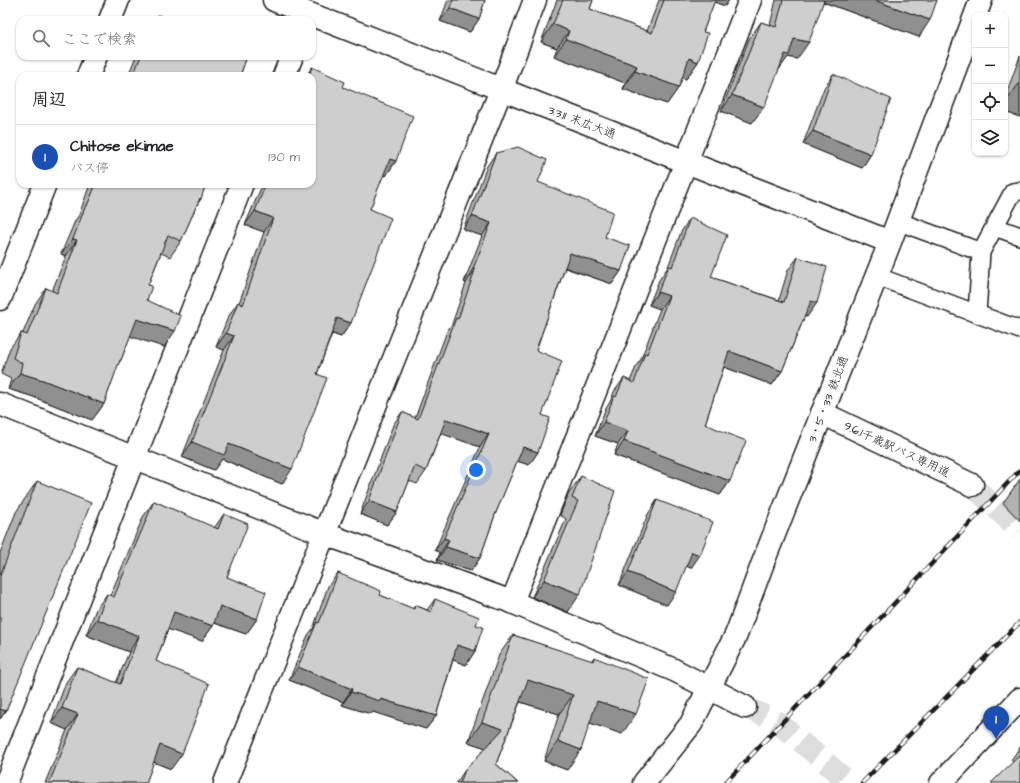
<!DOCTYPE html>
<html lang="ja">
<meta charset="utf-8">
<style>
:root{--surface:#fff;--page:#f6f6f6;--text:#202124;--muted:#757577;--line:#e0e0e0;--accent:#0b8043}
body{margin:0;font-family:"Architects Daughter","Klee One",sans-serif;background:var(--page);color:var(--text)}
.controls{position:absolute;right:12px;top:12px;display:grid;overflow:hidden;border-radius:8px;box-shadow:0 1px 3px #0004}
.controls button{width:36px;height:36px;display:grid;place-items:center;padding:0;border:0;border-bottom:1px solid var(--line);background:var(--surface);color:var(--text);font:20px sans-serif}
.you{position:absolute;left:476px;top:470px;width:14px;height:14px;margin:-10px;border:3px solid #fff;border-radius:50%;background:#1a73e8;box-shadow:0 0 0 6px #1a73e833}
.badge{display:grid;place-items:center;width:26px;height:26px;border-radius:50%;background:var(--accent);color:#fff;font-size:13px;font-weight:700}
.pin{position:absolute;translate:-50% -33px;filter:drop-shadow(0 1px 2px #0008)}
.pin::after{content:'';position:absolute;top:21px;width:14px;height:12px;background:inherit;clip-path:polygon(0 0,100% 0,50% 100%)}
.list{margin:0;padding:0;list-style:none}
h2{display:flex;justify-content:space-between;align-items:center;height:52px;margin:0;padding:0 16px;font-size:17px}
h2 small{font-size:13px;font-weight:400;color:var(--muted)}
.list li{display:grid;grid-template-columns:26px 1fr auto;gap:12px;align-items:center;box-sizing:border-box;height:64px;padding:0 16px;border-top:1px solid var(--line)}
.list b{display:block;font-size:15px;white-space:nowrap}
.list p{margin:0;font-size:13px;white-space:nowrap;color:var(--muted)}
.list em{font-size:13px;font-style:normal;color:var(--muted)}
.icon{flex:none;width:22px;height:22px;fill:none;stroke:currentColor;stroke-width:2;stroke-linecap:round;stroke-linejoin:round}
.map{position:relative;flex:none;width:1020px;height:783px;overflow:hidden}
.search{position:absolute;background:var(--surface);box-shadow:0 1px 3px #0004;left:16px;top:16px;width:300px;height:44px;display:flex;align-items:center;gap:10px;box-sizing:border-box;padding:0 14px;border-radius:12px;color:var(--muted);font-size:15px}
.panel{position:absolute;background:var(--surface);box-shadow:0 1px 3px #0004;left:16px;top:72px;width:300px;height:116px;border-radius:12px}
.map>svg:first-child{display:block}
.lines{fill:none;stroke-linecap:round;stroke-linejoin:round}
.minor-tunnel{stroke:#ddd;stroke-width:22;stroke-dasharray:22 11;stroke-linecap:butt}
.tertiary-tunnel{stroke:#ddd;stroke-width:22;stroke-dasharray:22 11;stroke-linecap:butt}
.service-casing{stroke:#1c1c1c;stroke-width:20}
.minor-casing{stroke:#1c1c1c;stroke-width:25}
.tertiary-casing{stroke:#1c1c1c;stroke-width:25}
.service{stroke:#fff;stroke-width:17}
.minor{stroke:#fff;stroke-width:22}
.tertiary{stroke:#fff;stroke-width:22}
.rail-casing{stroke:#1c1c1c;stroke-width:4.5}
.rail{stroke:#fff;stroke-width:3;stroke-dasharray:9;stroke-linecap:butt}
.wall{fill:#b1b1b1;stroke:#1c1c1c}
.shaded-wall{fill:#909090;stroke:#1c1c1c}
.building{fill:#cecece;stroke:#1c1c1c}
.labels{text-anchor:middle;stroke-width:3.5;stroke-linejoin:round;paint-order:stroke}
.street-label{font-size:12px;fill:#1c1c1c;stroke:#fff}
</style>
<div class="map">
<svg width="1020" height="783" viewBox="0 0 1020 783">
<rect width="100%" height="100%" fill="#fff"/>
<filter id="ink" filterUnits="userSpaceOnUse"><feTurbulence type="fractalNoise" baseFrequency=".025" numOctaves="2"/><feDisplacementMap in="SourceGraphic" scale="8" xChannelSelector="R" yChannelSelector="G"/><feConvolveMatrix kernelMatrix="1 2 1 2 8 2 1 2 1" color-interpolation-filters="sRGB"/></filter>
<g filter="url(#ink)">
<g class="lines">
<path class="minor-tunnel" d="M972,485L1020,531"/>
<path class="tertiary-tunnel" d="M745,707L776,721L850,783"/>
<g class="service-casing">
<path id="service" d="M897,221L981,252L1013,192L1020,191
M995,227L1020,236
M876,276L1020,330
M977,314L981,252"/>
</g>
<g class="minor-casing">
<path id="minor" d="M110,20L118,0
M88,76L96,56
M284,76L292,56
M0,299L45,184
M0,404L325,534L512,602L674,670L709,688
M822,413L972,485
M512,602L750,0
M6,783L242,184
M225,783L501,90L535,0
M941,783L1020,699"/>
</g>
<g class="tertiary-casing">
<path id="tertiary" d="M274,0L890,242
M709,688L745,707
M644,783L691,724L736,635L764,560L890,242L981,0"/>
</g>
<use href="#service" class="service"/>
<use href="#minor" class="minor"/>
<use href="#tertiary" class="tertiary"/>
<g class="rail-casing">
<path id="rail" d="M725,783L1020,470
M862,783L1020,622"/>
</g>
<use href="#rail" class="rail"/>
</g>
<path class="wall" d="M448,0H485L479,19L470,32L440,21Z
M557,0H593L590,9L647,31L659,0H729L725,6L714,2L703,32L698,62L686,79L682,78L679,87L667,104L623,89L625,83L554,56L557,48L541,42Z
M776,0H937L919,37L823,2L797,59L788,57L778,70L752,123L721,111L749,39L761,22L770,25Z
M136,56H247L240,76H128Z
M1020,56V117L1005,112V97Z
M312,67L343,87L396,161L386,176L383,174L370,209L351,323L341,337L332,334L317,374L282,484L222,459L214,470L182,457L224,350L216,347L228,317L238,302L239,303L264,232L245,225L260,190L264,184H312V76H306Z
M833,74L871,154L862,168L803,144L824,88Z
M496,153L538,182L605,237L621,271L612,284L565,268L536,350L542,415L538,452L529,465L517,461L495,515L480,558L471,571L437,560L440,553L435,550L480,447L441,433L426,471L417,484L409,481L397,512L387,525L360,514L393,425L402,412L415,418L447,331L452,324L466,283L464,282L482,236L463,229L487,166Z
M90,184H206L181,241L170,257L161,253L148,285L147,300L164,347L130,336L121,360L118,364L104,404L92,420L31,396L8,389L11,379L1,374L10,348L21,333H23L35,304L46,288L52,291L66,256L61,254L75,221L79,215Z
M690,218L711,277L779,300L788,270L798,257L807,317L805,316L782,371L772,385L724,367L705,424L730,481L720,495L614,455L618,444L595,436L605,410L610,402L614,392L624,378L630,381L636,367L641,359L660,309L649,305L659,280L668,267L681,232Z
M581,476L568,612L532,597L566,519L560,515L569,493Z
M1020,479V521L1003,503Z
M37,481L6,711L0,719V553L16,512Z
M657,500L691,568L686,566L667,605L619,585L648,514Z
M154,501L214,528L224,514L227,577L257,619L246,634L214,623L213,626L202,641L168,629L156,661L171,769L153,762L146,783H45L67,730L51,723L66,682L77,667L116,683L129,652L86,635L96,609L107,594L110,596L143,517Z
M338,573L380,595L413,609L415,605L427,610L435,599L476,625L475,651L466,665L453,660L436,716L426,729L373,712L371,714L342,705L343,702L289,680L308,635L313,629L328,586Z
M513,635L591,661L594,657L622,734L590,723L567,770L544,761L559,714L520,702L496,764L518,783H456L465,770L486,748L468,742L499,655Z
M1020,747V783L1013,762L1011,760Z"/>
<path class="shaded-wall" d="M710,0H729L725,6Z
M818,0H874L930,20L919,37Z
M450,8L479,19L470,32L440,21Z
M553,24L569,31L557,48L541,42Z
M566,39L637,66L625,83L554,56Z
M794,39L809,42L797,59L788,57L778,71L773,70Z
M689,58L698,62L686,79L677,76Z
M635,71L679,87L667,104L623,89Z
M1020,82V117L1005,112V103Z
M732,95L764,107L752,123L721,111Z
M813,131L871,154L862,168L803,144Z
M390,159L396,161L386,176L380,173Z
M200,198L201,199L190,215Z
M255,211L273,218L264,232L245,225Z
M472,216L491,223L482,236L463,229Z
M73,239L77,240L66,256L61,254Z
M570,253L621,271L612,284L561,266Z
M473,269L475,270L466,283L464,282Z
M658,292L669,296L660,309L649,305Z
M811,301L817,303L807,317L801,315Z
M337,318L351,323L341,337L328,332Z
M137,319L175,331L164,347L126,335Z
M226,333L234,336L224,350L216,347Z
M729,351L782,371L772,385L719,365Z
M20,373L43,380L104,404L92,420L31,396L8,389Z
M446,419L489,434L480,447L437,432Z
M604,422L628,431L618,444L595,436Z
M624,441L730,481L720,495L614,455Z
M192,442L229,444L292,469L282,484L222,459L214,470L182,457Z
M523,447L538,452L529,465L514,460Z
M369,501L397,512L387,525L360,514Z
M444,538L449,540L440,553L435,550Z
M446,547L480,558L471,571L437,560Z
M692,552L700,555L691,568L683,565Z
M628,572L676,592L667,605L619,585Z
M544,580L580,594L568,612L532,597Z
M220,606L257,619L246,634L209,621Z
M174,612L213,626L202,641L164,628Z
M97,619L139,636L129,652L86,635Z
M457,645L475,651L466,665L448,658Z
M298,667L352,689L343,702L289,680Z
M528,680L573,695L559,714L514,700Z
M351,692L381,699L436,716L426,729L373,712L371,714L342,705Z
M597,701L636,714L622,734L584,721Z
M62,708L78,714L67,730L51,723Z
M0,709L6,711L0,719Z
M482,722L503,729L489,749L468,742Z
M558,741L581,750L567,770L544,761Z
M160,745L182,754L171,769L149,760Z"/>
<path class="building" d="M453,0H485L479,19L450,8Z
M563,0H593L590,9L652,33L664,0H715L703,32L708,33L698,62L689,58L679,87L635,71L637,66L566,39L569,31L553,24Z
M783,0H824L809,42L794,39L789,55L785,54L764,107L732,95L761,22L776,27Z
M874,0H937L930,20Z
M158,15L171,20H155Z
M141,56H247L240,76H133Z
M312,67L345,82L343,87L413,116L396,161L390,159L370,209L391,218L351,323L337,318L317,374L327,378L292,469L229,444L224,455L192,442L234,336L226,333L238,302L243,305L273,218L255,211L266,184H312V76H309Z
M833,74L891,99L871,154L813,131Z
M518,147L547,160L538,182L613,212L605,237L630,246L621,271L570,253L536,350L562,361L542,415L550,418L538,452L523,447L495,515L480,558L446,547L449,540L444,538L489,434L446,419L426,471L415,466L397,512L369,501L402,412L418,419L456,318L458,319L475,270L473,269L491,223L472,216L496,153Z
M96,184H206L201,199L200,198L181,241L168,235L148,285L152,286L147,300L181,316L175,331L137,319L121,360H120L104,404L43,380L20,373L22,363L13,358L21,333L27,335L46,288L57,293L77,240L73,239L86,205L87,206Z
M690,218L727,235L711,277L784,302L798,257L827,267L817,303L811,301L782,371L729,351L705,424L746,441L730,481L624,441L628,431L604,422L614,396L616,397L624,378L634,383L645,353L647,354L669,296L658,292L669,266L672,267Z
M581,476L615,491L580,594L544,580L578,501L572,498Z
M37,481L91,503L6,711L0,709V576Z
M657,500L713,522L700,555L692,552L676,592L628,572Z
M154,501L218,529L224,514L248,524L227,577L266,592L257,619L220,606L213,626L174,612L156,661L209,684L182,754L160,745L146,783H49L78,714L62,708L77,667L120,684L139,636L97,619L107,594L114,597Z
M338,573L381,591L380,595L414,609L415,605L431,612L435,599L479,617L476,625L483,627L475,651L457,645L436,716L381,699L380,701L351,692L352,689L298,667L317,622L319,623Z
M513,635L593,661L594,657L649,679L636,714L597,701L581,750L558,741L573,695L528,680L496,764L518,783H460L465,770L503,729L482,722Z
M1020,755V783H991Z"/>
</g>
<g class="labels">
<g class="street-label">
<text transform="translate(582 122) rotate(21)" y="4">3.3.11 末広大通</text>
<text transform="translate(828 399) rotate(-69)" y="4">3・5・33 鉄北通</text>
<text transform="translate(897 449) rotate(25)" y="4">9.6.1千歳駅バス専用道</text>
</g>
</g>
</svg>
<div class="controls">
<button>+</button>
<button>−</button>
<button><svg class="icon" aria-label="locate" viewBox="0 0 24 24"><circle cx="12" cy="12" r="6"/><path d="M12 2v4M12 18v4M2 12h4M18 12h4"/></svg></button>
<button><svg class="icon" aria-label="layers" viewBox="0 0 24 24"><path d="M12 4l9 5-9 5-9-5zM3 14l9 5 9-5"/></svg></button>
</div>
<div class="you"></div>
<div class="pin badge" style="left:996px;top:739px;background:#1a4fb4">1</div>
<div class="search"><svg class="icon" aria-label="search" viewBox="0 0 24 24"><circle cx="10" cy="10" r="6"/><path d="M15 15l6 6"/></svg>ここで検索</div>
<section class="panel">
<h2>周辺<small></small></h2>
<ul class="list">
<li><span class="badge" style="background:#1a4fb4">1</span><div><b>Chitose ekimae</b><p>バス停</p></div><em>130 m</em></li>
</ul>
</section>
</div>
